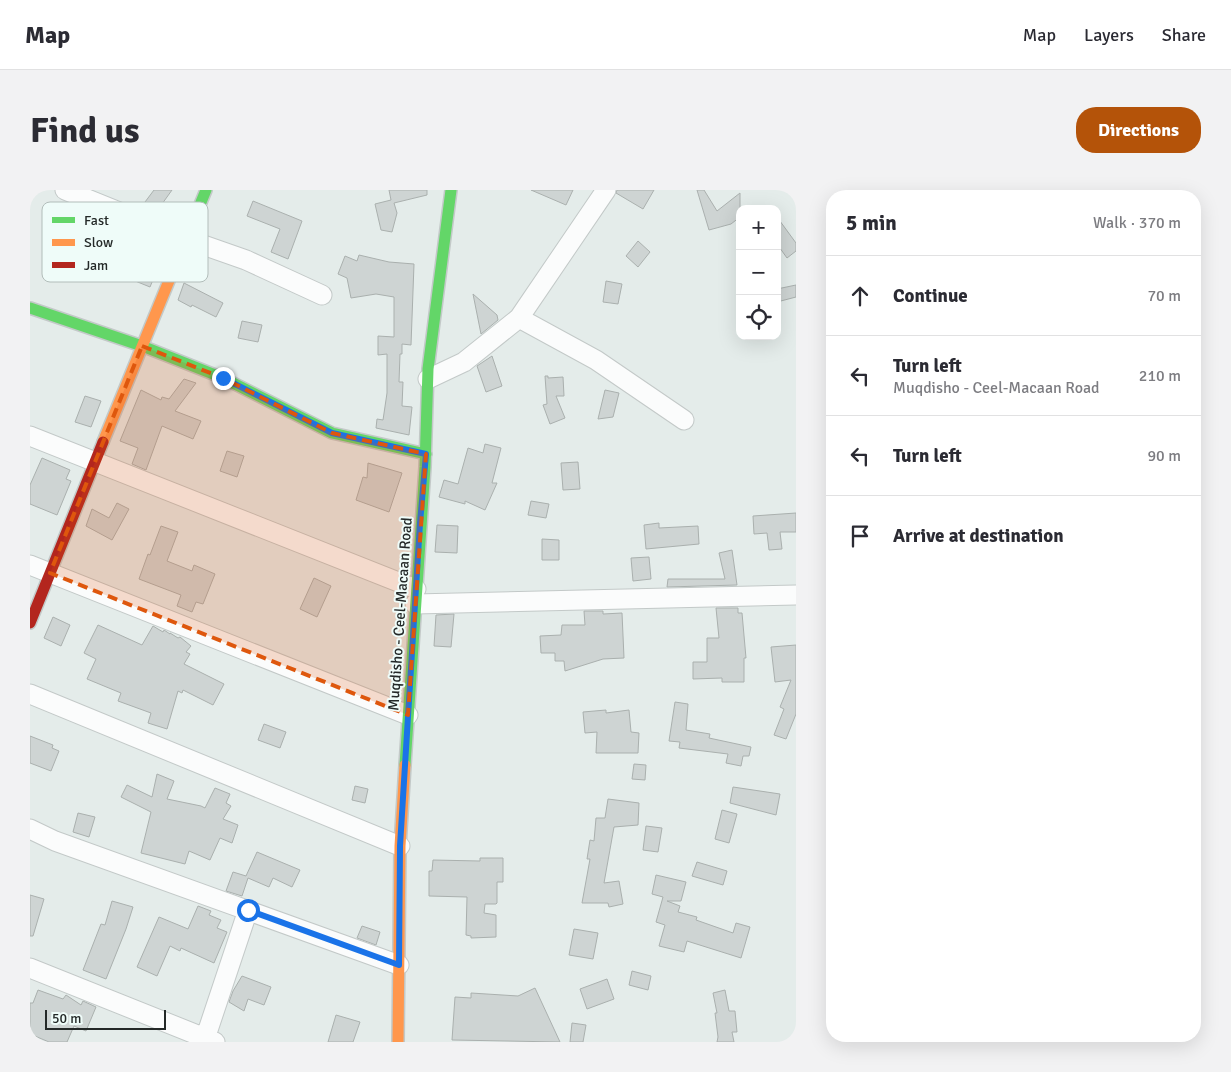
<!DOCTYPE html>
<meta charset="utf-8">
<style>
:root{--surface:#fff;--page:#f2f2f3;--text:#2b2b33;--muted:#7c7c81;--line:#e1e1e2;--accent:#b45309}
body{margin:0;font-family:Signika,sans-serif;background:var(--page);color:var(--text)}
.controls{position:absolute;right:15px;top:15px;display:grid;overflow:hidden;border-radius:10px;box-shadow:0 5px 20px #0002}
.controls button{width:45px;height:45px;display:grid;place-items:center;padding:0;border:0;border-bottom:1px solid var(--line);background:var(--surface);color:var(--text);font:25px sans-serif}
.scale{position:absolute;left:15px;bottom:12px;width:121px;box-sizing:border-box;padding-left:5px;border:2px solid #242928;border-top:0;font-size:14px;line-height:18px;white-space:nowrap;color:#242928;-webkit-text-stroke:4px #effcf9;paint-order:stroke}
.stop{position:absolute;width:15px;height:15px;margin:-11px;border:4px solid #1a73e8;border-radius:50%;background:#fff}
.stop.end{background:#1a73e8;border-color:#fff;box-shadow:0 1px 5px #0008}
.list{margin:0;padding:0;list-style:none}
h2{display:flex;justify-content:space-between;align-items:center;height:65px;margin:0;padding:0 20px;font-size:21px}
h2 small{font-size:16px;font-weight:400;color:var(--muted)}
.list li{display:grid;grid-template-columns:32px 1fr auto;gap:15px;align-items:center;box-sizing:border-box;height:80px;padding:0 20px;border-top:1px solid var(--line)}
.list b{display:block;font-size:19px;white-space:nowrap}
.list p{margin:0;font-size:16px;white-space:nowrap;color:var(--muted)}
.list em{font-size:16px;font-style:normal;color:var(--muted)}
.icon{flex:none;width:28px;height:28px;fill:none;stroke:currentColor;stroke-width:2;stroke-linecap:round;stroke-linejoin:round}
.map{position:relative;flex:none;width:766px;height:852px;overflow:hidden;border-radius:20px}
header{display:flex;align-items:center;gap:30px;box-sizing:border-box;height:70px;padding:0 25px;background:var(--surface);border-bottom:1px solid var(--line)}
header strong{font-size:24px}
nav{display:flex;gap:28px;margin-inline-start:auto;font-size:18px}
.intro{display:flex;align-items:center;justify-content:space-between;box-sizing:border-box;height:120px;padding:0 30px}
h1{margin:0;font-size:35px}
.button{padding:12px 22px;border-radius:20px;background:var(--accent);color:#fff;font-size:18px;font-weight:700}
main{display:flex;gap:30px;padding:0 30px}
aside{flex:1;background:var(--surface);border-radius:20px;box-shadow:0 5px 20px #0002}
.map>svg:first-child{display:block}
.building{fill:#ced4d3;stroke:#aab0ae}
.lines{fill:none;stroke-linecap:round;stroke-linejoin:round}
.street-casing{stroke:#c3c9c8;stroke-width:21}
.fast-casing{stroke:#c3c9c8;stroke-width:14}
.slow-casing{stroke:#c3c9c8;stroke-width:14}
.jam-casing{stroke:#c3c9c8;stroke-width:14}
.street{stroke:#fbfcfc;stroke-width:19}
.fast{stroke:#63d668;stroke-width:11}
.slow{stroke:#ff974d;stroke-width:11}
.jam{stroke:#b3261e;stroke-width:11}
.route{stroke:#1a73e8;stroke-width:6}
.marked{fill:#de570d;fill-opacity:0.2;stroke:#de570d;stroke-width:4;stroke-dasharray:10 6;stroke-linejoin:round}
.labels{text-anchor:middle;stroke-width:4;stroke-linejoin:round;paint-order:stroke}
.street-label{font-size:15px;fill:#242928;stroke:#effcf9}
.key{fill:#effcf9;stroke:#b2bdba;stroke-width:1}
.key-label{font-size:14px;fill:#242928}
</style>
<header>
<strong>Map</strong>
<nav><a>Map</a><a>Layers</a><a>Share</a></nav>
</header>
<div class="intro"><h1>Find us</h1><a class="button">Directions</a></div>
<main>
<div class="map">
<svg width="766" height="852" viewBox="0 0 766 852">
<rect width="100%" height="100%" fill="#e4ecea"/>
<path class="building" d="M124,0H142L127,21L115,12Z
M359,0H397V5L364,13L367,23L362,42L351,40L345,14L361,10Z
M501,0H543L536,15Z
M587,0H624L613,19L586,3Z
M667,0H674L687,21L710,3V27L701,34L679,40Z
M223,11L272,31L258,69L241,62L250,39L217,26Z
M747,27L766,53V61L757,68L747,54Z
M106,41L138,54L134,64L118,58L112,72L127,80L120,97L88,84L89,81L75,78L79,62L96,65Z
M608,51L620,62L608,77L596,66Z
M329,65L359,72L384,74L381,155L372,154V164H370L369,192H373L372,216L382,217L379,245L346,238L347,229L353,230L357,203V164L348,165V146L364,147V107L346,104L321,108L317,88L308,84L315,66L327,71Z
M576,91L592,94L588,114L573,112Z
M154,93L193,113L186,127L162,115L161,117L148,110Z
M766,95V107L747,112V99Z
M443,104L467,125L468,130L451,144Z
M212,131L232,135L228,152L208,148Z
M462,166L472,196L456,202L447,176Z
M515,186H518V188L533,187L534,206H526L535,228L520,234L513,215L517,214Z
M154,189L166,193L145,221L171,231L163,249L132,236L116,280L102,274L108,258L90,251L111,200L131,210L132,207L139,209Z
M575,200L589,203L583,227L568,229Z
M55,206L71,211L61,237L45,232Z
M455,254L471,258L462,293H467L455,320L435,311V314L409,307L414,290L428,294L438,258L453,263Z
M197,261L214,266L207,287L190,281Z
M12,268L40,280L36,289L41,291L27,325L0,314V295Z
M548,272L550,299L533,300L531,273Z
M338,273L372,283L359,322L326,310L333,287L337,288Z
M501,311L519,314L516,328L498,325Z
M87,313L99,319L82,350L56,336L62,319L79,328Z
M766,323V342H750L752,359L739,360L737,343L724,344L723,326Z
M629,333V338L668,336L669,354L616,359L614,335Z
M407,335L428,336L427,363L405,362Z
M131,336L148,342L137,371L162,381L164,375L185,384L173,414L166,412L162,422L147,416L151,405L109,389L118,364L120,365Z
M512,349L529,350V370H512Z
M702,360L707,395L637,397L638,389H695L689,363Z
M619,367L621,389L603,391L601,368Z
M284,388L301,396L287,427L270,419Z
M686,418H708V423H712L716,468H714V492H692V488L663,489V472H677V448H689Z
M554,421H573V424L592,423L594,468L573,469L535,481L534,471H525V463H511L510,446L531,445L532,435H555Z
M424,424L421,457L404,456L406,425Z
M23,427L40,435L31,456L14,448Z
M68,435L112,455L123,436L133,442L134,440L140,444V443L148,448L150,447L161,456L156,462L160,464L154,474L194,494L183,515L153,500L152,503L148,501L137,539L118,533L121,523L88,511L91,503L57,489L66,469L54,463Z
M766,455V524L756,549L744,545L754,519L750,517L761,490L745,492L741,457Z
M645,512L658,514L656,540L680,544L679,548L721,557L719,566H713L711,576L696,573L698,564L649,558L650,552L639,551Z
M576,520V523L599,520L601,542L609,543L608,563H566L567,542L555,543L553,522Z
M234,534L256,542L250,558L228,550Z
M0,546L23,555L22,558L29,561L21,581L0,573Z
M604,574L616,575L615,590L602,589Z
M127,584L144,591L137,609L171,616L175,618L185,598L200,604L196,613L201,616L193,629L208,635L202,653L190,648L180,670L159,661L155,674L111,663L121,622L91,607L97,595L122,607Z
M325,596L338,599L335,613L322,610Z
M703,597L750,604L746,625L700,613Z
M578,609L609,613L608,635L584,637L574,693L589,691L593,714L579,717L578,713H552L560,669H557L560,650L564,651L566,628H575Z
M692,620L707,624L699,653L685,649Z
M48,623L65,627L59,647L43,642Z
M616,636L632,638L628,662L613,660Z
M227,662L270,680L262,697L243,688L239,697L218,688L212,706L196,701L203,682L216,686Z
M450,668H473V692H467V713L466,714H455L454,723L466,725V747L441,748V746L436,745L437,707L399,706V681H402L403,670L450,671Z
M667,672L697,681L693,695L662,686Z
M626,685L656,692L651,711H637L650,716L648,722L667,727L666,730L703,743L706,733L720,737L711,768L657,751L654,762L629,756L635,735L626,732L633,707L622,704Z
M0,705L14,709L3,746H0Z
M82,711L103,717L96,739L76,789L53,780L71,734L75,735Z
M168,716L181,721L179,725L191,730L187,738L197,742L184,773L151,758L150,761L140,756L127,786L107,777L129,727L158,739Z
M332,736L350,742L346,755L327,748Z
M544,739L568,743L563,769L539,765Z
M602,781L621,786L618,800L599,795Z
M212,786L241,797L234,815L218,809L214,821L199,812L203,801Z
M577,789L584,809L557,819L550,799Z
M505,798L530,852L422,850L425,807L441,808V803L488,806Z
M8,800L33,809L36,805L51,815L53,811L66,817L56,841L44,836L37,852H19L0,844V813H3Z
M695,800L699,821H705L707,842H702L704,852H687L688,847L685,823H687L683,803Z
M306,825L330,832L323,852H298Z
M542,833L556,835L553,852H540Z"/>
<g class="lines">
<g class="street-casing">
<path id="street" d="M35,0L156,49L216,70L292,105
M489,128L566,170L654,230
M398,189L434,172L489,128L576,0
M0,246L386,399
M0,375L378,525
M385,414L766,405
M0,504L370,656
M0,639L25,651L369,775
M0,778L185,852
M174,852L218,720"/>
</g>
<g class="fast-casing">
<path id="fast" d="M152,59L176,0
M0,118L112,156L193,188L302,243L396,264
M375,575L395,277L398,179L421,0"/>
</g>
<g class="slow-casing">
<path id="slow" d="M73,252L152,59
M368,852L370,656L375,575"/>
</g>
<g class="jam-casing">
<path id="jam" d="M0,433L73,252"/>
</g>
<use href="#street" class="street"/>
<use href="#fast" class="fast"/>
<use href="#slow" class="slow"/>
<use href="#jam" class="jam"/>
</g>
<g class="lines">
<path class="route" d="M193,188L302,243L396,264L390,333L370,656L369,775L218,720"/>
</g>
<path class="marked" d="M112,156L193,188L302,243L396,264L378,525L20,383Z"/>
<g class="labels">
<g class="street-label">
<text transform="translate(370 424) rotate(-86)" y="5">Muqdisho - Ceel-Macaan Road</text>
</g>
</g>
<rect x="12" y="12" width="166" height="80" rx="8" class="key"/>
<rect x="22" y="27" width="23" height="6" fill="#63d668"/>
<rect x="22" y="49" width="23" height="7" fill="#ff974d"/>
<rect x="22" y="72" width="23" height="6" fill="#b3261e"/>
<g class="key-label">
<text x="54" y="35">Fast</text>
<text x="54" y="57">Slow</text>
<text x="54" y="80">Jam</text>
</g>
</svg>
<div class="controls">
<button>+</button>
<button>−</button>
<button><svg class="icon" aria-label="locate" viewBox="0 0 24 24"><circle cx="12" cy="12" r="6"/><path d="M12 2v4M12 18v4M2 12h4M18 12h4"/></svg></button>
</div>
<div class="scale">50 m</div>
<div class="stop" style="left:218px;top:720px"></div>
<div class="stop end" style="left:193px;top:188px"></div>
</div>
<aside>
<h2>5 min<small>Walk · 370 m</small></h2>
<ul class="list">
<li><svg class="icon" aria-label="ahead" viewBox="0 0 24 24"><path d="M12 20V5M6 11l6-6 6 6"/></svg><div><b>Continue</b></div><em>70 m</em></li>
<li><svg class="icon" aria-label="left" viewBox="0 0 24 24"><path d="M17 20v-9H6M10 6l-5 5 5 5"/></svg><div><b>Turn left</b><p>Muqdisho - Ceel-Macaan Road</p></div><em>210 m</em></li>
<li><svg class="icon" aria-label="left" viewBox="0 0 24 24"><path d="M17 20v-9H6M10 6l-5 5 5 5"/></svg><div><b>Turn left</b></div><em>90 m</em></li>
<li><svg class="icon" aria-label="arrive" viewBox="0 0 24 24"><path d="M6 21V4h12l-3 4 3 4H6"/></svg><div><b>Arrive at destination</b></div></li>
</ul>
</aside>
</main>
